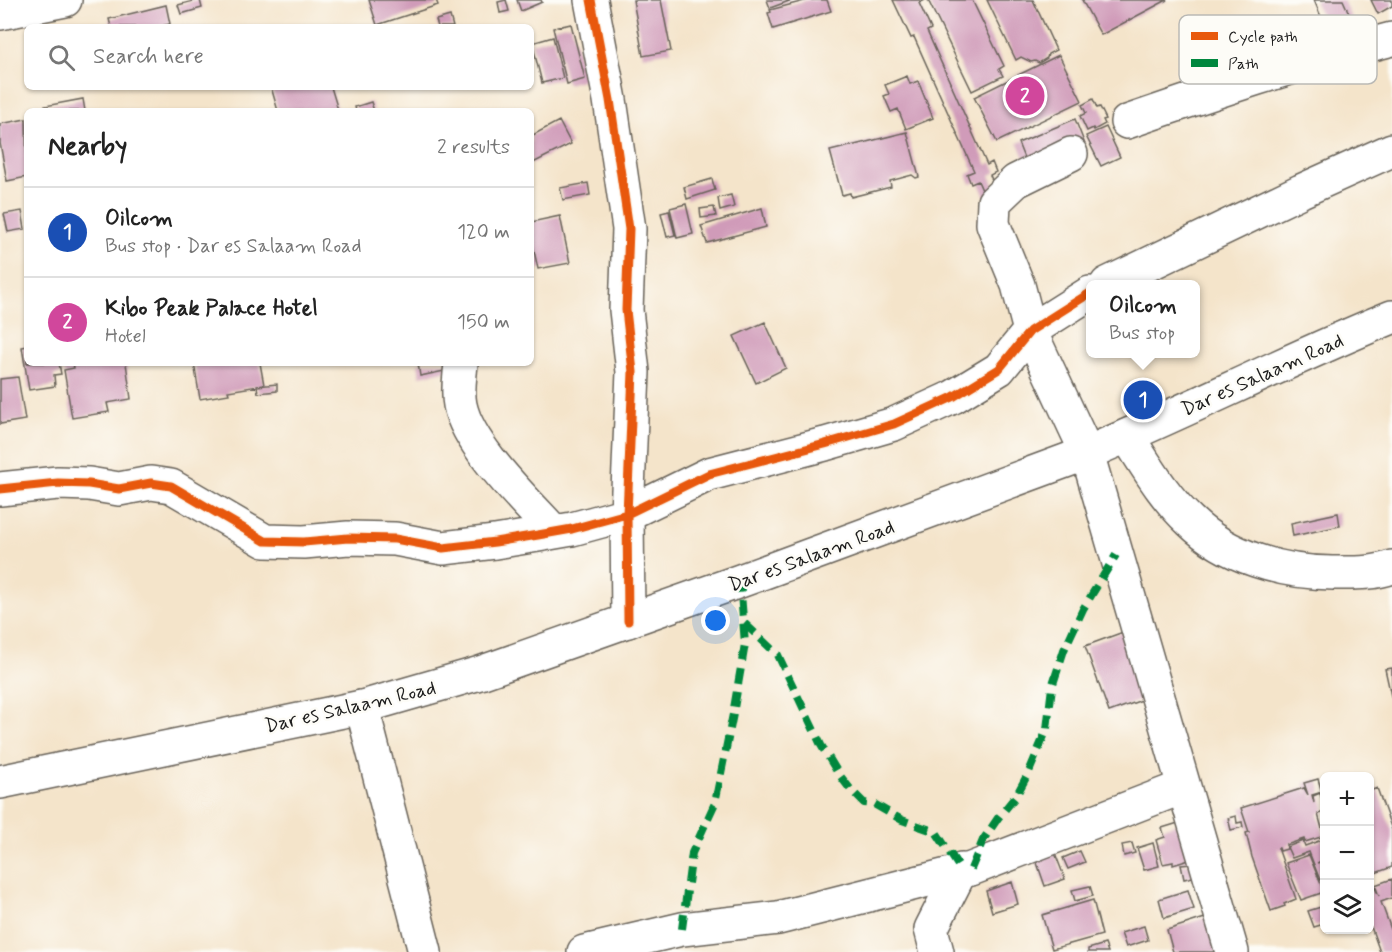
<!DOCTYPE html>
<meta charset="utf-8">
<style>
:root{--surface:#fff;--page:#f6f6f6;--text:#222;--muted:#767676;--line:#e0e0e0;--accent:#1f6fb2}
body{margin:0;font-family:Mynerve,sans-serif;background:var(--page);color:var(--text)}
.controls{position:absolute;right:18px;bottom:18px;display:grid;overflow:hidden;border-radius:9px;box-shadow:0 2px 4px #0004}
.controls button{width:54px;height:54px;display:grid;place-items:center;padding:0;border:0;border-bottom:2px solid var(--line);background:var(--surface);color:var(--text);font:30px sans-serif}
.you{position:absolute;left:716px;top:621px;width:21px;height:21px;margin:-15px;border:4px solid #fff;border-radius:50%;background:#1a73e8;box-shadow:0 0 0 9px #1a73e833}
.badge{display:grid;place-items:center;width:39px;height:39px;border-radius:50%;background:var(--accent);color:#fff;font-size:20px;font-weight:700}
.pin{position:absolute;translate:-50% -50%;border:3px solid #fff;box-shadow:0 2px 6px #0006}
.popup{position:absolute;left:1086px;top:280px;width:114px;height:78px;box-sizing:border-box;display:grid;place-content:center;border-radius:9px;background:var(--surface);filter:drop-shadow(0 2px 4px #0005);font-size:20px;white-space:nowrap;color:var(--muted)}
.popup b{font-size:22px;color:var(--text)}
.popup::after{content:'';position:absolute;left:50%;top:100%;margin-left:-12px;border:12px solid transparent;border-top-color:var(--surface)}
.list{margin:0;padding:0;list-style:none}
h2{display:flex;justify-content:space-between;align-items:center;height:78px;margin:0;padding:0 24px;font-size:26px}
h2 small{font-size:20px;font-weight:400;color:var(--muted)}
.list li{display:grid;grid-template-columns:39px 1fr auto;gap:18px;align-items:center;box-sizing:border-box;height:90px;padding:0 24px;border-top:2px solid var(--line)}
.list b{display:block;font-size:22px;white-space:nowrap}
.list p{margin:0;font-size:20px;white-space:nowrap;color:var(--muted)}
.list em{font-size:20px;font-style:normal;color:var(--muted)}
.icon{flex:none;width:33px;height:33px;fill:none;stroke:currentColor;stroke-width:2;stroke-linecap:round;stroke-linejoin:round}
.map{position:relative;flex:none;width:1392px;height:952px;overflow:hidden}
.search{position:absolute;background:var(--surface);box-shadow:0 2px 4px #0004;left:24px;top:24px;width:510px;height:66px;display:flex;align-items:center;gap:15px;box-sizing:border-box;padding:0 21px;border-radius:9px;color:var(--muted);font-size:22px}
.panel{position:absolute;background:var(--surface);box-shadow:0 2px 4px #0004;left:24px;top:108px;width:510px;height:258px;border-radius:9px}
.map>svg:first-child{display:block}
.building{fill:#d09bb9}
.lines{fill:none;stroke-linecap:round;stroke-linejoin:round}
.minor-casing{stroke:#686259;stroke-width:36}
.highway-casing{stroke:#686259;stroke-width:36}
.minor{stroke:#fff;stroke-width:33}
.highway{stroke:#fff;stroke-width:33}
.quiet{stroke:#00873e;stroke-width:8;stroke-dasharray:15 8;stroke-linecap:butt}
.cycleway-casing{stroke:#fdfcf7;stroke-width:13}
.cycleway{stroke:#e8590c;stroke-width:9}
.labels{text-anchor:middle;stroke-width:5;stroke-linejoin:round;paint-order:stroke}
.street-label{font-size:20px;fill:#1c1c1c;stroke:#fdfcf7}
.key{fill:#fdfcf7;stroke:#bab9b5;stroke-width:1.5}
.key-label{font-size:16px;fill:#1c1c1c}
</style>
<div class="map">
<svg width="1392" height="952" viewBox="0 0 1392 952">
<rect width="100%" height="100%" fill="#fdfcf7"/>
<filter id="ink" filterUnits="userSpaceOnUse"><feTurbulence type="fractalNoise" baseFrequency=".0167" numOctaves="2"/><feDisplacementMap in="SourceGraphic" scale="12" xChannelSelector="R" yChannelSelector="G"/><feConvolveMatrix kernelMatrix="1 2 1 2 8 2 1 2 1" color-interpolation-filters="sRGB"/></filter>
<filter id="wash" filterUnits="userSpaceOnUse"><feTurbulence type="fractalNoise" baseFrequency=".008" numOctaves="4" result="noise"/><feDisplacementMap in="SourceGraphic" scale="24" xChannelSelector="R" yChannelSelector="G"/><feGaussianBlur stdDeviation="1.35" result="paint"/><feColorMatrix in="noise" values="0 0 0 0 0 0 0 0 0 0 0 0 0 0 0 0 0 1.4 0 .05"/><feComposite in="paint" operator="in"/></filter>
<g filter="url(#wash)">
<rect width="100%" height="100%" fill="#f4e4ca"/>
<g id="blocks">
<path class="building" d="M197,0H200L202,8L181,14L178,5Z
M369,0H436L438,5L377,25Z
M506,0L509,11L500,13L498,2Z
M517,0H541L542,2L521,11Z
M633,0H661L671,51L643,56Z
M767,0H792L770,8Z
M808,0H827L831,11L773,29L768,13L771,12L770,10Z
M893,0H925L919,3L931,29L927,31L987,165L992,162L996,172L990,175L997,192L985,197L978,181L971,184L967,174L974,171L914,37L911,38Z
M928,0H972L1004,66L999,69L1003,76L972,91Z
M987,0H1033L1056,50L1048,54L1047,58L1039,63L1035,61L1031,62L1021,57L1016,60Z
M1082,0H1167L1101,35Z
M1314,0H1343L1352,20L1327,31Z
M1371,0H1392V6L1378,14Z
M166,5L170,24L158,27H111L109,19Z
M450,16L453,27H438L436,20Z
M571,24L585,79L567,84L553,28Z
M553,37L563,78L542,83L532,43Z
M1059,55L1082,101L997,142L974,97Z
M907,76L910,84L918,81L933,118L906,129L898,109L891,112L884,96L889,94L885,85Z
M271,87H331L338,110L278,111Z
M83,99L85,111H46L45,106Z
M1093,99L1097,108L1100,107L1106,119L1103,120L1105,124L1094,130L1093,128L1087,131L1080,116L1086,113L1082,105Z
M371,102L374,111H356L355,107Z
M26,119L27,177L7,181L0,143V124Z
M1075,119L1084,142L1031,163L1028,156L1024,158L1018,143Z
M559,121L571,144L531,164V136Z
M1106,127L1120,157L1101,166L1086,136Z
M907,132L919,177L916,178L912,175L890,181L891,187L851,197L850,193L842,195L830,151Z
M712,179L715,190L687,199L684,187Z
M588,183L590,195L563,200L560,188Z
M731,195L734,207L720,211L718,198Z
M686,204L693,234L677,238L670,208Z
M714,207L716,216L701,218L700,209Z
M762,208L766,227L707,243L701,226Z
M22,211L25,229L8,232L4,214Z
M669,211L675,235L667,237L661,213Z
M560,216L570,263L538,269L531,237V222Z
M765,322L786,368L756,383L734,336Z
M27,346V363H59L61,374L54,375L55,386L29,390L22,347Z
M73,363H126L131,399L107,403L109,412L72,418L64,370L74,368Z
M194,363H260L264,385L228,391L229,394L200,399Z
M418,363H458L459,368L420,376Z
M18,377L25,420L0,424V379Z
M277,384V391L258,393L257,386Z
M1338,513L1340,526L1293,536L1291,523Z
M1126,631L1150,697L1109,712L1085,646Z
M1392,668V696H1391L1385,669Z
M1318,779L1322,792L1312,795L1314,803L1313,796L1320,793L1324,806V812L1318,814L1324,836L1305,842L1304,839L1286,845V843L1287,849L1280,851L1279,848H1278L1296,899L1284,904L1285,906L1271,911L1252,857L1246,833L1249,832L1241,808L1304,788L1308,795L1304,783Z
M1377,788L1392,830V867L1370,875V791Z
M1236,816L1237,823L1242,822L1243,827L1231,830L1228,818Z
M1188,820L1199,857L1173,865V862L1163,864L1156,840L1165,837L1162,828Z
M1324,839V860L1317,863L1324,861V872L1322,873L1324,879L1320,880L1309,852L1292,858L1287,847L1303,841L1305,846Z
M1132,843L1135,853L1124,856L1122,845Z
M1153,843L1159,866L1144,870L1137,848Z
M1080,851L1085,862L1068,869L1063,858Z
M1055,853L1065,879L1045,886L1036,860Z
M1309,855L1324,892L1301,900L1286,863Z
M1192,864L1193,877L1184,879L1181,865Z
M1392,879V898L1381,902L1392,932V952H1380L1370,924V888L1374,886L1379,896L1375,885Z
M1012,882L1018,904L992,912L986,891Z
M1090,886L1093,896L1075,901L1072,890Z
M1188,890L1194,909L1164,918L1159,899Z
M1093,900L1102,935L1052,949L1042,915Z
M1324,906V924L1314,927L1308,911Z
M1208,917L1219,952H1173L1167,930Z
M1144,926L1148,940L1126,947L1121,933Z
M1105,944L1108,952H1088V949Z"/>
</g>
</g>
<g filter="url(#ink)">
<use href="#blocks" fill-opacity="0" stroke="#686259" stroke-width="1.5"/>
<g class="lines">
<g class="minor-casing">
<path id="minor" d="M591,0L610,100L629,229L626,310L633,372L627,514L628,621
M0,13L65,0
M1127,122C1214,92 1302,62 1392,39
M1071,154L1016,181L994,202L993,224L1018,285L1030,331L1087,453L1232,952
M1107,284L1301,191L1392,150
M461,363C460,377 457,391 460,405C468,446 526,501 554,532
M1127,436C1146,465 1164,497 1190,521C1227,557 1283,573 1333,573C1353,573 1373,574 1392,567
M0,489L58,483L89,484L119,489L151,483L171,486L265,541L304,542L348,538L395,539L443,548L495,542L538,535L572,529L627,514L709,474L825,444L894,424L953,397L999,369L1030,331L1090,293
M362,707L425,952
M584,952L682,929L778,918L971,869L1183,787
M937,952L931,929L961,870"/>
</g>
<g class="highway-casing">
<path id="highway" d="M0,782L362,707L480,673L740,581L1087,453C1189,410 1289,359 1392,317"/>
</g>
<use href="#minor" class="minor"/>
<use href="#highway" class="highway"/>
<path class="quiet" d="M744,623L778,655L821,745L838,773L851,790L864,803L874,804L902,820L936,832L961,870
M971,869L983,840L998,818L1016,796L1029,772L1047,729L1052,687L1064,650L1083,609L1116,555
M682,929L692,853L715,803L733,714L745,644L740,581"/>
<g class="cycleway-casing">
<path id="cycleway" d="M591,0L610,100L629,229L626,310L633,372L627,514L628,621
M0,489L58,483L89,484L119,489L151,483L171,486L265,541L304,542L348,538L395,539L443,548L495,542L538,535L572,529L627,514L709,474L825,444L894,424L953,397L999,369L1030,331L1090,293"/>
</g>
<use href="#cycleway" class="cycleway"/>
</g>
</g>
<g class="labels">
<g class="street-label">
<text transform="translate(1262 374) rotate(-24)" y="7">Dar es Salaam Road</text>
<text transform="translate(811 555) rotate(-20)" y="7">Dar es Salaam Road</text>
<text transform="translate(350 706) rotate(-13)" y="7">Dar es Salaam Road</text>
</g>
</g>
<rect x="1179" y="15" width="198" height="69" rx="9" class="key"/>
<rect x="1191" y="32" width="27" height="8" fill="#e8590c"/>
<rect x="1191" y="59" width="27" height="8" fill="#00873e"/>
<g class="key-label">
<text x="1228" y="42">Cycle path</text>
<text x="1228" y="69">Path</text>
</g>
</svg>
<div class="controls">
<button>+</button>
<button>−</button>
<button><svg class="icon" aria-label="layers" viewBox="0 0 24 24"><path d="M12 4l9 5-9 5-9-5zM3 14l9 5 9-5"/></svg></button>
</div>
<div class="you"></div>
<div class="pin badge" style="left:1143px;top:400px;background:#1a4fb4">1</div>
<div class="popup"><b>Oilcom</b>Bus stop</div>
<div class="pin badge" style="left:1025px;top:96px;background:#d1479c">2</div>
<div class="search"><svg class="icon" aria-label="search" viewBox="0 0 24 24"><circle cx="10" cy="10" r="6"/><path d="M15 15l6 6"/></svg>Search here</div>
<section class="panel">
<h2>Nearby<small>2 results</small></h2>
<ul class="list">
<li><span class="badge" style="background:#1a4fb4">1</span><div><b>Oilcom</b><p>Bus stop · Dar es Salaam Road</p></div><em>120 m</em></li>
<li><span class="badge" style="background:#d1479c">2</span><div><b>Kibo Peak Palace Hotel</b><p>Hotel</p></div><em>150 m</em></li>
</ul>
</section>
</div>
